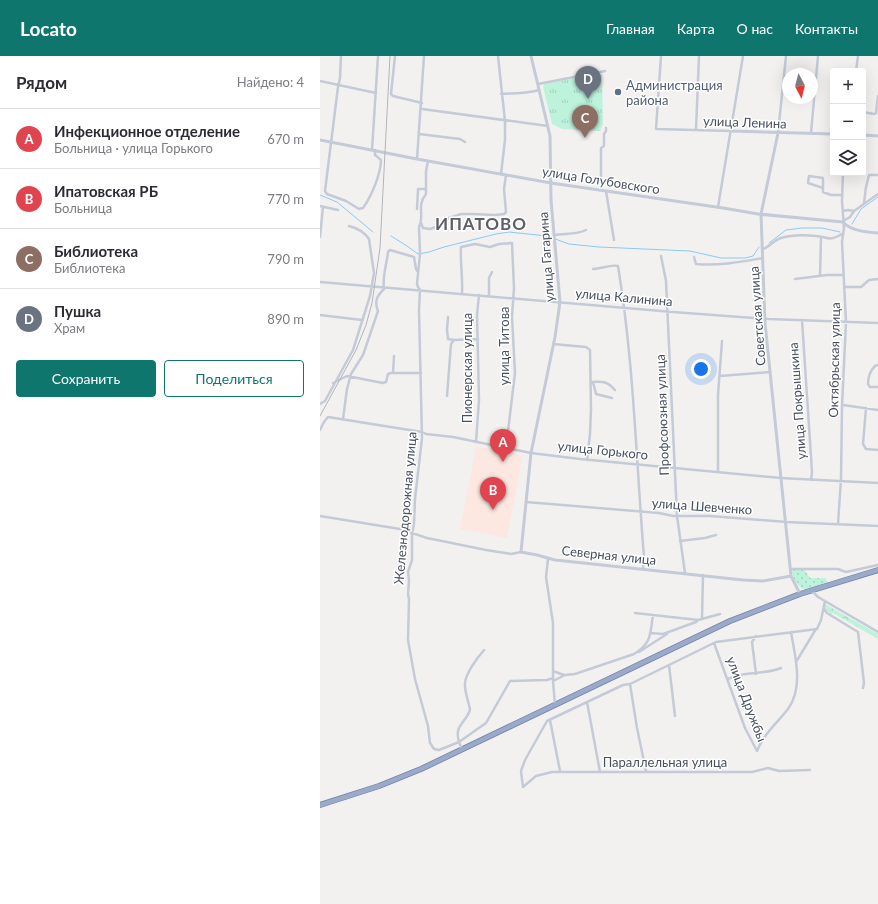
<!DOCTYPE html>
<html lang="ru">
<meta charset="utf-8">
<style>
:root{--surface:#fff;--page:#f2f2f3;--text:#2b2b33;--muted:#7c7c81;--line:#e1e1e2;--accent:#0f766e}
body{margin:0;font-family:Lato,sans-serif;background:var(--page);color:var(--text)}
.controls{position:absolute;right:12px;top:12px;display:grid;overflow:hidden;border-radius:4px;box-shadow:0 4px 16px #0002}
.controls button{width:36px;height:36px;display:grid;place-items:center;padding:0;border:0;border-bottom:1px solid var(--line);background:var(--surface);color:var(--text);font:20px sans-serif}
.compass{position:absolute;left:462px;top:12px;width:36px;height:36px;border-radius:50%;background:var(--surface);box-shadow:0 4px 16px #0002;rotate:173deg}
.you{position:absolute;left:381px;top:313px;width:14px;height:14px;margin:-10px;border:3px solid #fff;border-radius:50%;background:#1a73e8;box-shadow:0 0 0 6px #1a73e833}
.badge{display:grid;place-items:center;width:26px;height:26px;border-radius:50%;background:var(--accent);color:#fff;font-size:13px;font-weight:700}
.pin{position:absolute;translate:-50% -33px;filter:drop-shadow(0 1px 2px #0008)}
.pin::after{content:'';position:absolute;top:21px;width:14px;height:12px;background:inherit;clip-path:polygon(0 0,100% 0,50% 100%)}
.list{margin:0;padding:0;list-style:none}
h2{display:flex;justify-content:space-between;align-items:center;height:52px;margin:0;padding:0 16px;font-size:17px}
h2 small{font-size:13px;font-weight:400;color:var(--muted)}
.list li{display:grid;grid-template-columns:26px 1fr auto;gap:12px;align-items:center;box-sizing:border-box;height:60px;padding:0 16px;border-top:1px solid var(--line)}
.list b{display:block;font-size:15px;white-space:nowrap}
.list p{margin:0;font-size:13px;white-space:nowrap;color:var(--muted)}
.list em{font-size:13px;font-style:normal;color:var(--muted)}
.actions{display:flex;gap:8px;padding:12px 16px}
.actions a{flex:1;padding:9px 0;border:1px solid var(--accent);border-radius:4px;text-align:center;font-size:14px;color:var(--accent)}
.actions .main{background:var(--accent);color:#fff}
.icon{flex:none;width:22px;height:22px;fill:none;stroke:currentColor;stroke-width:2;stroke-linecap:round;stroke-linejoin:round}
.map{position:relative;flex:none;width:558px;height:848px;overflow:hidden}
header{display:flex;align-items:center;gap:24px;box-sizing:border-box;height:56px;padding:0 20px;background:var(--accent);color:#fff}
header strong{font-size:19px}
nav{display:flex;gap:22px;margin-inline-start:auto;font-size:14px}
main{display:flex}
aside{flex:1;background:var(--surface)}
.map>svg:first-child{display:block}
.medical{fill:#fce8e1}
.grass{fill:url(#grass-dots)}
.forest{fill:url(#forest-crowns)}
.park{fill:url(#park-tufts)}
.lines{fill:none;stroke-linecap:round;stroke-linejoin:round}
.stream{stroke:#88caf1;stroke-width:1}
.trunk-casing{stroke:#7184ad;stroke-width:6}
.minor{stroke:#c4cad6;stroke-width:2.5}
.tertiary{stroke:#c4cad6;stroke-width:3}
.trunk{stroke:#9aaac8;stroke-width:4.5}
.rail{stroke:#b2b4bb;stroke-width:1}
.service-dot{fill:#5c6f8a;stroke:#fff;stroke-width:1.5}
.labels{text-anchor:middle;stroke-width:3;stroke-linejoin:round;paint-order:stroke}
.service-label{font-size:13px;fill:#4e5e75;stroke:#fff;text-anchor:start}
.street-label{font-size:13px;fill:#47505f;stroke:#fff}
.district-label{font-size:17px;font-weight:bold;letter-spacing:1px;fill:#5c5f66;stroke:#fff}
</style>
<header>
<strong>Locato</strong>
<nav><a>Главная</a><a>Карта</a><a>О нас</a><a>Контакты</a></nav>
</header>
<main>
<aside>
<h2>Рядом<small>Найдено: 4</small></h2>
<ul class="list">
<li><span class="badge" style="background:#e0444e">A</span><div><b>Инфекционное отделение</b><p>Больница · улица Горького</p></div><em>670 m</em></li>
<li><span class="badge" style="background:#e0444e">B</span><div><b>Ипатовская РБ</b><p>Больница</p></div><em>770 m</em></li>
<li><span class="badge" style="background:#8d6e63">C</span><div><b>Библиотека</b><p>Библиотека</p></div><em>790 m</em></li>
<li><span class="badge" style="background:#6b7280">D</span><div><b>Пушка</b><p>Храм</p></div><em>890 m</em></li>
</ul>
<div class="actions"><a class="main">Сохранить</a><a>Поделиться</a></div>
</aside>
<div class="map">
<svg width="558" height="848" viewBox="0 0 558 848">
<defs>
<pattern id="grass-dots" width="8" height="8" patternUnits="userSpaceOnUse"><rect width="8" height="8" fill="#bdf2db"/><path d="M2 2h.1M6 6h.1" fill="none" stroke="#a4d1be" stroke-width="1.8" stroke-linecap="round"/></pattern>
<pattern id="forest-crowns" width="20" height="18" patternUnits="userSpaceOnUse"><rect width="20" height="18" fill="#bdf2db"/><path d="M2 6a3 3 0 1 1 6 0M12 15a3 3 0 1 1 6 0" fill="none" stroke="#a4d1be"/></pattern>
<pattern id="park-tufts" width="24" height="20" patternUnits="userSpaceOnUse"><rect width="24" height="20" fill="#bdf2db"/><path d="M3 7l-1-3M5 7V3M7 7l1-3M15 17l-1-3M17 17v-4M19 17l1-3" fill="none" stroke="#a4d1be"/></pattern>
</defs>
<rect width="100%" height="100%" fill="#f3f1f0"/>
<path class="medical" d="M156,390L203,399L187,482L140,473Z"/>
<path class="grass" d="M473,514H485L490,522H505L508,526L487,534C478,532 473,524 472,516Z"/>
<path class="forest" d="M505,548L558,578V583L513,557L511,558L505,553Z"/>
<path class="park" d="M281,17L279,18H282L283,68L280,75L242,73L232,68L223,31L224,28Z"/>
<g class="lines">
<path class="stream" d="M0,139L17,146L53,176
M532,168L541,153L558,141
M71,180L87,190L98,198L109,196L124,191L176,178L189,176L227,180L249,188L279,191L370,195L401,202H425L433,200L439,191
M449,187L466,174L482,172H502L520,176"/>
<g class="trunk-casing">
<path id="trunk" d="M0,749L59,730L101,713L410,565L480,538L558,514"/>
</g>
<path class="minor" d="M21,0L20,22L18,31L5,135L7,138L26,145L39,153L43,152C51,141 61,118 61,104L55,99V94
M75,0L71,38L73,40L102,47
M178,0L185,65V84L181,118
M341,0L336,73L411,75
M536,15L538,0
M0,25L56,37
M218,28L285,15
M181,38C194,37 207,38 219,34
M102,53L228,70
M543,56L554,58L556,57L558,40
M376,74L379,0
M458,77L466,0
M491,77L498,0
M99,78L140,83L145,86
M52,94L58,0
M97,103L104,0
M108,105L106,115V138C96,150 105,159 99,171L100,198L97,228L98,231L100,234L99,254L102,382L95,443L94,468L92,478V504L88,516L89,525L88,538L89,543L88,584L95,623L108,670L110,687L114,693L119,694L139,686L142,694
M503,132L488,127L489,120L503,122V136L511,139H522
M281,134V92L284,90V78L286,75V72
M286,135L294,184
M544,147L546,131L549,119H558
M0,150L18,154
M398,151L423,0
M97,153L98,133H106
M523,155L528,154L534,155
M523,165L530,161L534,155L558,138
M101,167L103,172L110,173L121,169L126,163L141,158H153L175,159L184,158L186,156L184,133L186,119
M234,179C245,177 256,179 266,174
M0,181L3,151
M443,193C449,191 454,184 461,182C471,179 485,179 496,180C509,181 508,186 522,178
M341,200L346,225L357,460L365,517
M374,201L376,208C399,210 420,206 443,202
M273,213C281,213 291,208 298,210C314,307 316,404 324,501L323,512
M500,220L501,181
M475,223L507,219H523
M0,226L353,256L449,263L558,267
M524,231H541L549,224L558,223
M142,237C143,222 140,207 141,191L155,188L170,191L179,188L192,187L194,232L192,261L195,317L186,392
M169,240V222L172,216
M0,259L42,264
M128,261L127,274L128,283L134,284
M482,264L492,416L491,424
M233,288L266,291L270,294L271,353L270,378L267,404
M558,309L555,310C550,315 548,322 548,328L550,331H558
M73,317L74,300
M400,320L450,316
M271,326C282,325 287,325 295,334
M273,326L276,338L292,342
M13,327L27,320L63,327L66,326L68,318L71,317H101
M127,340L131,288L134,284L158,283
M0,348L5,345L33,294L50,240L54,217L49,183C45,177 37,172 29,170
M523,349L558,354
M546,352L543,388L546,393L558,394
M23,363L27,333L31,318L43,299L58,255C54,245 57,240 64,233C62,220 67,208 68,196L70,194L94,201L96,213L98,216
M0,374L4,366L8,361L102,376L106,378L133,381L211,397L260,403L461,422L558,427
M156,386L159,344L157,259L159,239
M398,415V339L402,285
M206,446L339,457L353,460H390L466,466L558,470
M0,460L80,473L107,482L166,494L191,498L201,496
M518,468L521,423L522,351L526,266L522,186L524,172L522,145L523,117
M360,485L385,482L396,479
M228,503L226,521L233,567V625L235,649
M471,513H518L526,516L558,509
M491,534L498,541L558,576
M504,553L507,557L538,576L544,627L543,632
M315,557L378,564L400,558
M382,563L383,519
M330,577L343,578L376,566L378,564
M436,580L432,586L436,618
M394,587L425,672L437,695C443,679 457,667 468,653C484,631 475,600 471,576
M164,594C158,601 144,619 145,629C145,638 149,646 150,654C145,668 134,669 139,686L166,667L190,625L227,624L233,622
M319,596L347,578
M476,606L496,573
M349,609L355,660
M233,615L244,619
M408,623C421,615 445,619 461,612
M233,625L245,619L255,618L314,598C332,587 330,578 333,559
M310,628L317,672L326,715
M267,646L280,716
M230,664L240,715
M490,714L459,715L448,712L432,716H232L216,720L203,731L201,715L205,704L227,665L303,629L310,628L396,586L497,573L501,564L505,545"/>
<path class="tertiary" d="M211,0L230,80L231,144L240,246L235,281L211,397L201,496L217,499L235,504L423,524L443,525L471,520
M411,75L513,78
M458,77L441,158L445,267L471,520L480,538
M543,79L558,80
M0,84L97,103L231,127L403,152L438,158L523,166C531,175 546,176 558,177"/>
<use href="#trunk" class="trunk"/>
<path class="rail" d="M0,360L36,294L46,269L52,247L60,192L70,0"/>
</g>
<circle class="service-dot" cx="298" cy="36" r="4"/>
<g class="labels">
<g class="service-label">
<text x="306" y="34">Администрация<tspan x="306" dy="15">района</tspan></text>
</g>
<g class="street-label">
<text transform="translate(425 66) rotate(2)" y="5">улица Ленина</text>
<text transform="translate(281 124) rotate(9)" y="5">улица Голубовского</text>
<text transform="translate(226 201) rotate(-94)" y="5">улица Гагарина</text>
<text transform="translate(304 241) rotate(5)" y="5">улица Калинина</text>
<text transform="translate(437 260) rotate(-94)" y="5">Советская улица</text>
<text transform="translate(184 290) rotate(-90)" y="5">улица Титова</text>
<text transform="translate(514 304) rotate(-89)" y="5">Октябрьская улица</text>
<text transform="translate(147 312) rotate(-90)" y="5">Пионерская улица</text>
<text transform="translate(477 345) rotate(-94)" y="5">улица Покрышкина</text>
<text transform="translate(342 359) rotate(-92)" y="5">Профсоюзная улица</text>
<text transform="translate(283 394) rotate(6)" y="5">улица Горького</text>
<text transform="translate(382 450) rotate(4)" y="5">улица Шевченко</text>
<text transform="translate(85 452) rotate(-85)" y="5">Железнодорожная улица</text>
<text transform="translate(289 499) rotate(6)" y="5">Северная улица</text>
<text transform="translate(427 643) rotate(69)" y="5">улица Дружбы</text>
<text x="345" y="711">Параллельная улица</text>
</g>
<g class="district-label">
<text x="161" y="174">ИПАТОВО</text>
</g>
</g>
</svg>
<div class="controls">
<button>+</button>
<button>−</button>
<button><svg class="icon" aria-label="layers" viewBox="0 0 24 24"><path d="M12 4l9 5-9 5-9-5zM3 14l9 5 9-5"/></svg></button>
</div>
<svg class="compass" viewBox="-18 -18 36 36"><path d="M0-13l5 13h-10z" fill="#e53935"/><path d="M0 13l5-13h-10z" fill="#7c7c81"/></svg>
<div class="you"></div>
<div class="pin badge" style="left:183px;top:406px;background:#e0444e">A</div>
<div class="pin badge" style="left:173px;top:454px;background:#e0444e">B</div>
<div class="pin badge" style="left:265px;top:82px;background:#8d6e63">C</div>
<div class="pin badge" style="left:268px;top:43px;background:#6b7280">D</div>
</div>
</main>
